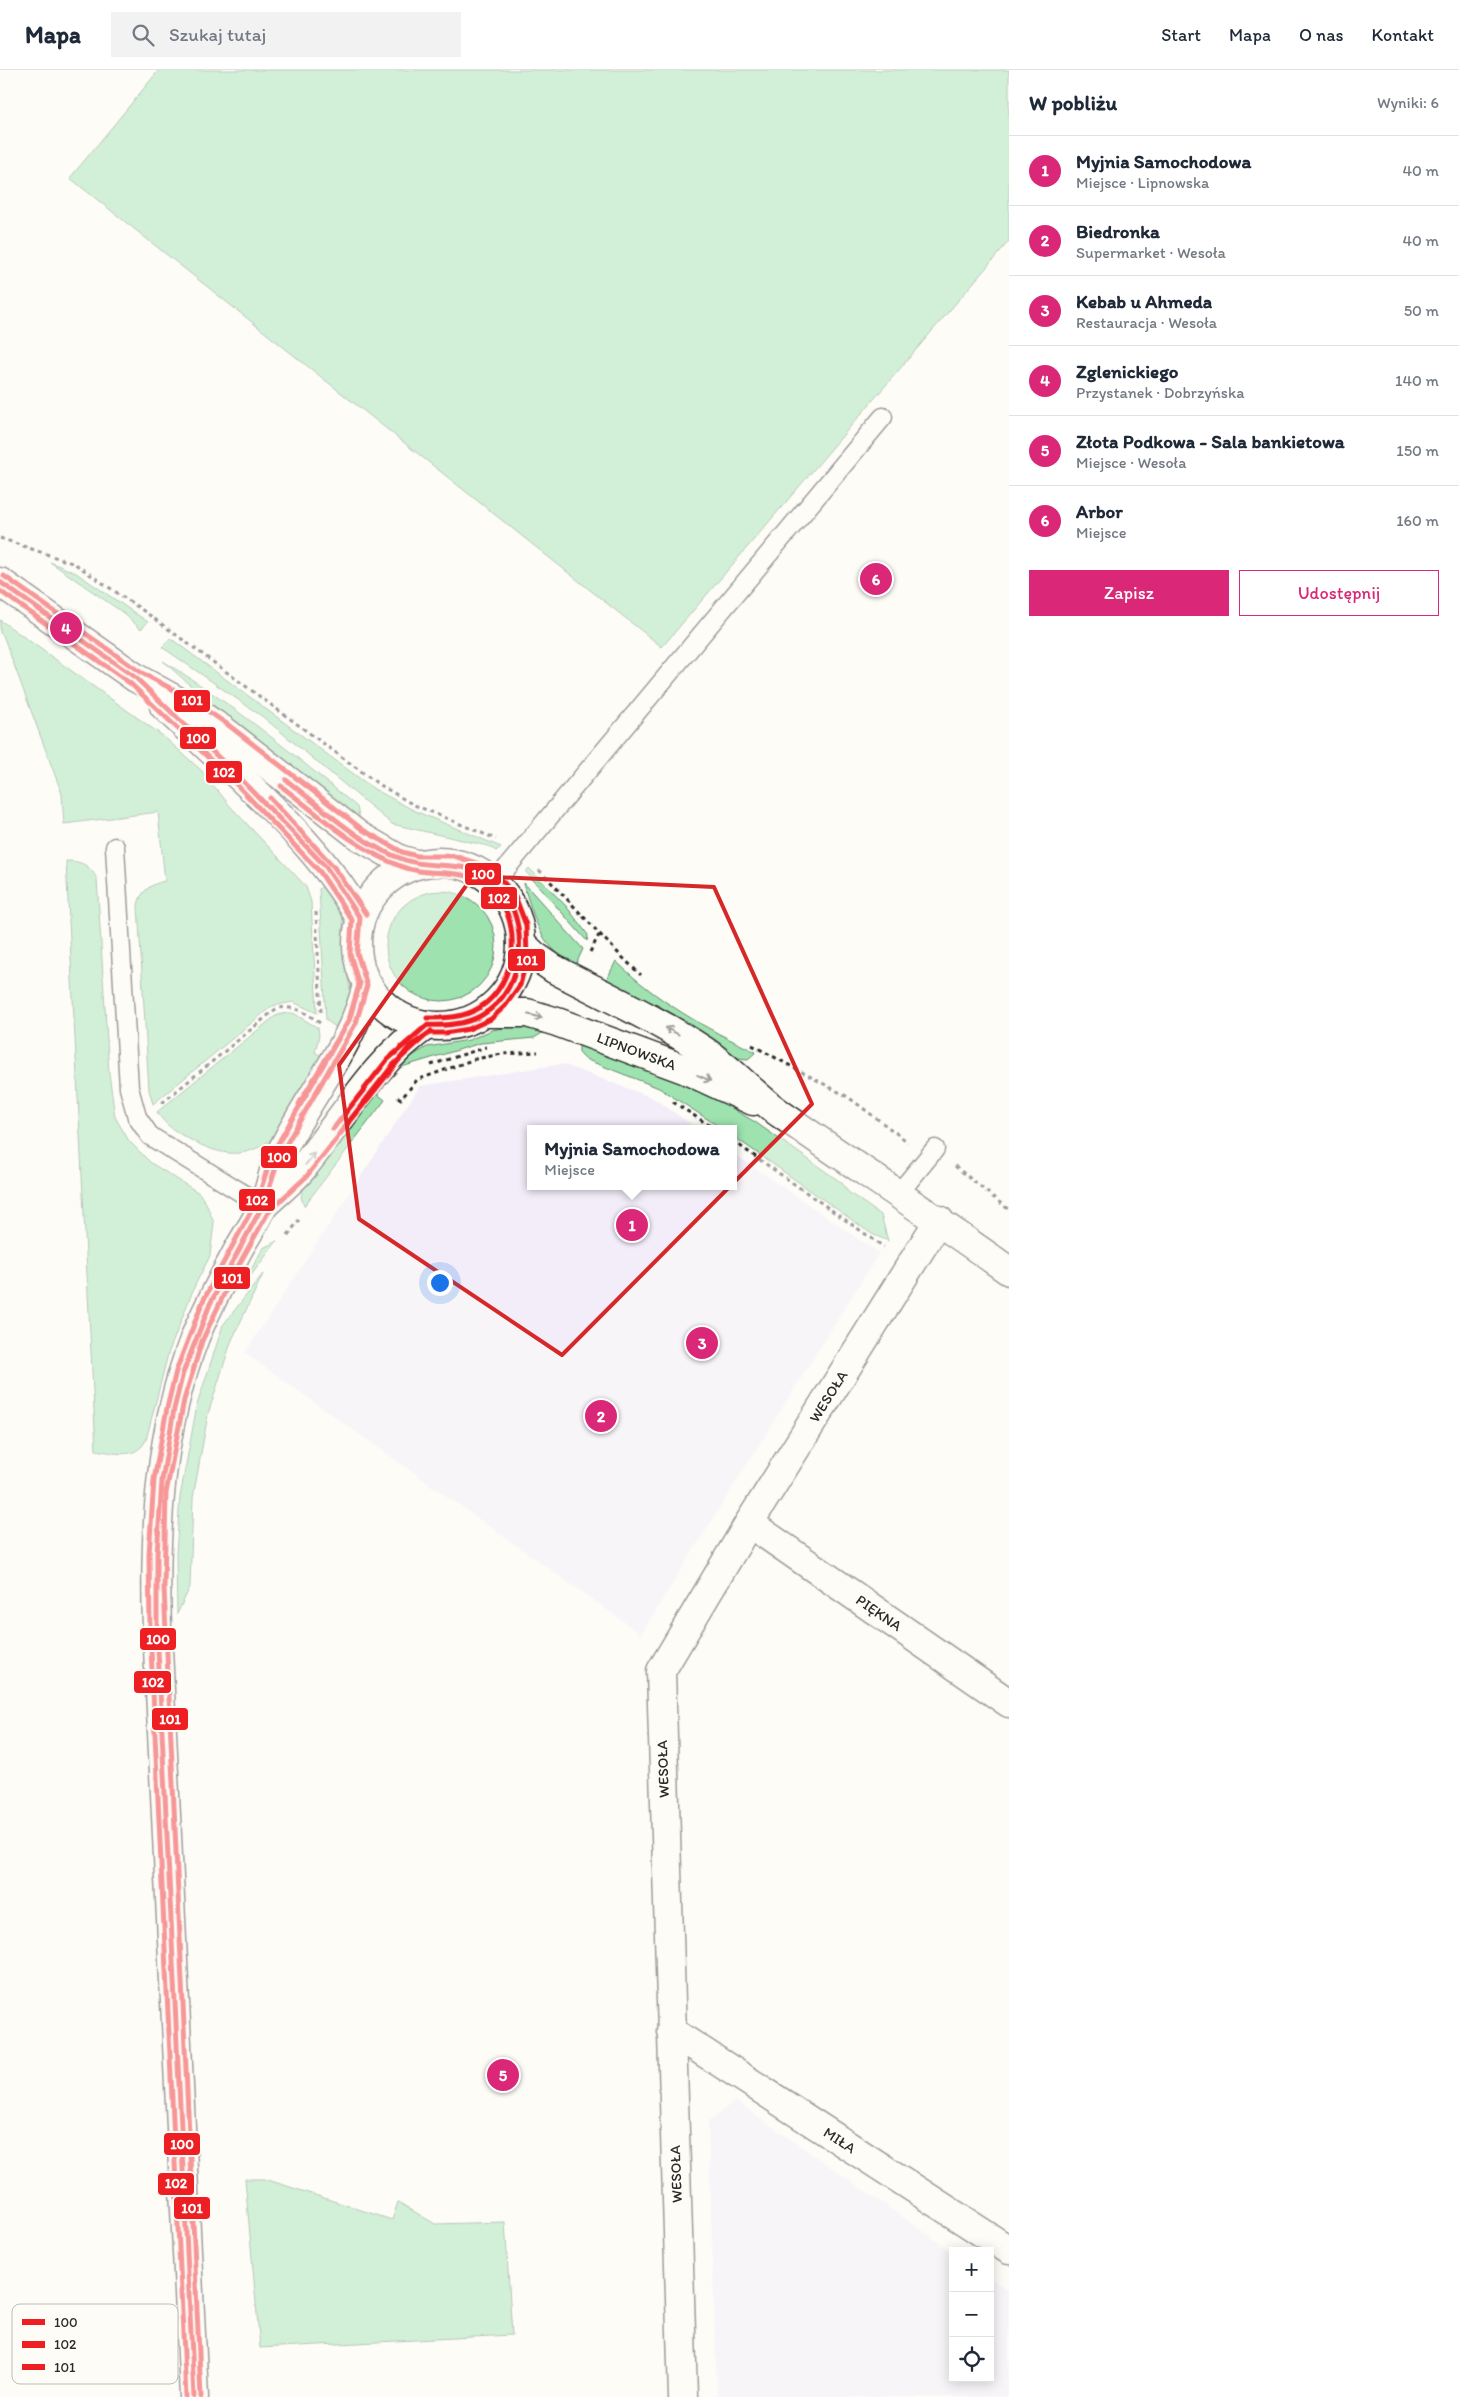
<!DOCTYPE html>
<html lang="pl">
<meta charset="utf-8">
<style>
:root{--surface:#fff;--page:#f2f2f3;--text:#1f2937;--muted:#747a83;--line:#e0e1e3;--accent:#db2777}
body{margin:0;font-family:Itim,sans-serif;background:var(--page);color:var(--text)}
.controls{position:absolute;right:15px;bottom:15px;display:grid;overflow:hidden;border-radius:0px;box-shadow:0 2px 12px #0003}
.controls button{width:45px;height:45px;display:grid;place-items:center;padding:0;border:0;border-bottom:1px solid var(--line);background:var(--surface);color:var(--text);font:25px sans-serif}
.you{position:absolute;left:439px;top:1212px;width:18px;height:18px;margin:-12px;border:4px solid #fff;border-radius:50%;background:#1a73e8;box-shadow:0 0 0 8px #1a73e833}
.badge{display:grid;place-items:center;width:32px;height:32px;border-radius:50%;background:var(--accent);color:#fff;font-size:16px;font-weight:700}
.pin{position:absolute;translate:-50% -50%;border:2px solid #fff;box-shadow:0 1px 5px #0006}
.popup{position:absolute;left:527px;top:1055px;width:210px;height:65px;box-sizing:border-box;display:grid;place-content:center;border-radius:0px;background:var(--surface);filter:drop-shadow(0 1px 4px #0005);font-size:16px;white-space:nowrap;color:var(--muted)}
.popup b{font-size:19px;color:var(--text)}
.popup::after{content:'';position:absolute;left:50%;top:100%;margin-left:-10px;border:10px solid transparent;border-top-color:var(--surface)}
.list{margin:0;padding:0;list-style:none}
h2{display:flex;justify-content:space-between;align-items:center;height:65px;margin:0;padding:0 20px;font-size:21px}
h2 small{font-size:16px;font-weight:400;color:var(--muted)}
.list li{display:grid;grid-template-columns:32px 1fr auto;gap:15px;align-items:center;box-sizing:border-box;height:70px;padding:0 20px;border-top:1px solid var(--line)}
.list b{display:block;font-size:19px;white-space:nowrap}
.list p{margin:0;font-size:16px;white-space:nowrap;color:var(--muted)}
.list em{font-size:16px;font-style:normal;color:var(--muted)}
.actions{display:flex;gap:10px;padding:15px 20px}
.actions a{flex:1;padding:11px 0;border:1px solid var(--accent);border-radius:0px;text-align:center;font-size:18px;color:var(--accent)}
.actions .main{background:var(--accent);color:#fff}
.icon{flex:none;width:28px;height:28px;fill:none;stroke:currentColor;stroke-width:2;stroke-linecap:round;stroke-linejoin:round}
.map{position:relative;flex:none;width:1009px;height:2327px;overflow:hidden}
header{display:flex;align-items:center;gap:30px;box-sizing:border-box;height:70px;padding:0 25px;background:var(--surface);border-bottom:1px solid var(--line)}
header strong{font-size:24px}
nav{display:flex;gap:28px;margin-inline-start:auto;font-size:18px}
.search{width:350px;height:45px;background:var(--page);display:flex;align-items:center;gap:12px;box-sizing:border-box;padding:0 18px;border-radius:0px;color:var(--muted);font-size:19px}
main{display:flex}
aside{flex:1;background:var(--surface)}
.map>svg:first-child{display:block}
.built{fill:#f2edf9}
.green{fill:#9ee3af;stroke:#64876d}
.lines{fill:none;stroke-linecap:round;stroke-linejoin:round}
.service-casing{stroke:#2b2b2b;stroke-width:21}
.minor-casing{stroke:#2b2b2b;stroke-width:31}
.secondary-casing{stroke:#2b2b2b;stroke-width:31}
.path{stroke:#2b2b2b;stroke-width:3;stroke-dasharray:4 4;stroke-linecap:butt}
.service{stroke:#fdfcf7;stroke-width:18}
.minor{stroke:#fdfcf7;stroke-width:28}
.secondary{stroke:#fdfcf7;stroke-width:28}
.bus-1-casing{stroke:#fdfcf7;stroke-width:9}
.bus-2-casing{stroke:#fdfcf7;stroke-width:9}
.bus-3-casing{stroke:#fdfcf7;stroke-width:9}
.bus-1{stroke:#ee1f23;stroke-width:5}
.bus-2{stroke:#ee1f23;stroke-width:5}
.bus-3{stroke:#ee1f23;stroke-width:5}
.oneway{stroke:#9e9e9b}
.marked{fill:none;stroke:#d62828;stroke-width:4;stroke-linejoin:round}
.labels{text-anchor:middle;stroke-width:4;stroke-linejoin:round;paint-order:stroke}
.street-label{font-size:15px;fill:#2b2b2b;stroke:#fdfcf7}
.key{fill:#fdfcf7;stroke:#bebdba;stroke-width:1}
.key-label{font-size:14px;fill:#2b2b2b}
.line-badge{stroke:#fdfcf7;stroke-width:2}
.badge-label{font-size:14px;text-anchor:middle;font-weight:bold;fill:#fff}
</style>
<header>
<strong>Mapa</strong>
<div class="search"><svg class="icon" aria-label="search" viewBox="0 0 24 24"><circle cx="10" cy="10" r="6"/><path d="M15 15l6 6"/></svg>Szukaj tutaj</div>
<nav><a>Start</a><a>Mapa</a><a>O nas</a><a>Kontakt</a></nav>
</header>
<main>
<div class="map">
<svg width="1009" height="2327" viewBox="0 0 1009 2327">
<rect width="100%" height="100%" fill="#fdfcf7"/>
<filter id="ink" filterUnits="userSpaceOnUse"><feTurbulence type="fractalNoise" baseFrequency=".02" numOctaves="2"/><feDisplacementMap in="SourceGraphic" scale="10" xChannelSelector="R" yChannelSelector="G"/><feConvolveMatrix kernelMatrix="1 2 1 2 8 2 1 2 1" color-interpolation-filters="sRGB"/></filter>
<g filter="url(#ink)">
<path class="built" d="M562,994L653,1028L698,1059H531V1116H733V1083L879,1183L641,1564L245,1283L420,1016Z
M735,2031L953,2182V2308H990V2208L1009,2221V2320L1005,2327H717L708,2051Z"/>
<path class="green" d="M159,0H1009V171L662,577L70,108Z
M50,492L76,503L148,552L141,559L122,542Z
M0,550L163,666L202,701L230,736L299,809L306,817L311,832L317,943L293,932L272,936L153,1034L149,1020L138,836C140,821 151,814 165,811L158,742L64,754L62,724L3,565L0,563Z
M170,568L374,719L415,741L501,777L496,781L488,776L392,754L263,647L162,577Z
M163,591C233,634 295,685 357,737L360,750L207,630Z
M66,791C81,791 90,795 97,809L109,1003L115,1047L129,1071L151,1093L199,1123L206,1133L214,1153L210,1186L195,1215L168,1284L146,1370C136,1390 115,1383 96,1380Z
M529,798L566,836L588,865L587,871L526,802Z
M524,813L583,879L575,896C540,874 538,858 525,820Z
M325,814L341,840L343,849L344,888L350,918V929L340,960L326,950L319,819Z
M386 876a55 55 0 1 1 110 0a55 55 0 1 1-110 0Z
M616,891C655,930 706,959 756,982L748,989L738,988L700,962L606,911Z
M293,943L318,958L319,966L315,982L324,988L275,1066C246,1091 221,1086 189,1069C176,1062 165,1055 157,1042L274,947L280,944Z
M515,956L544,962L534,968L481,973L395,999L407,989L427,977L469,970L492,960Z
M579,974L692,1015L755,1052L842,1113L848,1122L881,1145L888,1171L872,1164L733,1066V1059H723L659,1018L585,989L579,983Z
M376,1023L385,1030L304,1136L301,1127L304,1116Z
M277,1171L240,1220L263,1178Z
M263,1204L231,1272L208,1344L193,1428L190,1517L177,1544L176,1484L180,1427L197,1335L223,1255Z
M245,2109H265L392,2150L398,2132L435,2154L505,2152L512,2265L260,2278Z"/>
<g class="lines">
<g class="service-casing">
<path id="service" d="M115,777L129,1018L137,1047L150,1066L263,1136
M494,813L883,347
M899,1123L935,1079"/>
</g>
<g class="minor-casing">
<g id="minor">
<path id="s1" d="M749,1453L1009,1633"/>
<path id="s2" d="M671,1961L1009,2180"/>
<path id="s3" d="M683,2327L661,1601L749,1453L939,1150"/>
</g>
</g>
<g class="secondary-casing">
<g id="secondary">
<path d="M0,512L136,608L183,634L223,660L359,766L399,789L416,794"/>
<path d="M164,636C231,701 314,766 360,848"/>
<circle cx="439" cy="874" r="82"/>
<path d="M521,873L535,886L554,899C604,925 656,949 703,980C732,999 754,1026 782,1045C857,1097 934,1147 1009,1201"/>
<path id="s4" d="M487,943H527L557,952L684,999L753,1031"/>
<path d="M264,1135C276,1123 290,1113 301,1100C342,1051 373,992 427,955"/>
<path d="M194,2327L157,1558C154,1460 159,1360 195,1267C207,1238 222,1210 237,1182C245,1167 256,1152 263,1136C270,1121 272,1104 278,1089C305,1029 352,979 367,915"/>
</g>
</g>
<path class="path" d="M0,468L75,494L148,544L377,713L412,734L496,769
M539,800C574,835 605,872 641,905
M316,842L321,943
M590,882L599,865
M752,975L848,1027L908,1072
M431,995L486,977
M398,1027L401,1029L417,1010L475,989L502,984L538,982
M673,1032L715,1059
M162,1033L277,938C296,936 305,942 320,953
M733,1071L884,1177
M955,1096L1009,1140
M288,1165L299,1150"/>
<use href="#service" class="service"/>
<use href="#minor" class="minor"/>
<use href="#secondary" class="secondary"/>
<g class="bus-1-casing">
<path id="bus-1" d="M0,512L136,608L242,710L326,797L360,848L357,883L367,915L356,953L279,1087L265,1131L210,1234L183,1303L174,1339L162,1411L157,1484V1558L194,2327
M286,710C323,738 360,775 405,790C434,800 466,789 492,810C532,843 528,919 482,945C465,955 446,956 427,955
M333,1059L387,990L427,955"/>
</g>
<g class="bus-2-casing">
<path id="bus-2" d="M0,521L131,614L237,715L320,802L352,850L350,884L359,915L349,950L272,1084L258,1128L203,1231L176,1301L167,1338L154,1410L149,1484L150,1558L186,2327
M281,716C319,745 356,779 400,796C429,808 462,796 488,816C524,846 519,914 479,938C463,948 445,948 427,948
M339,1064L393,995L431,961"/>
</g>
<g class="bus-3-casing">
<path id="bus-3" d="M4,506L140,602L187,627L227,654L363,760L402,782L417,786H454L479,794L500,808L515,826L526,855L527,888L520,915L505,936L491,949L469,959L445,963H429L410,976L306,1107L269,1141L232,1207L202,1271L184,1330L166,1423L164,1518L201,2327
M270,728L334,797L366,844
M299,1034L349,950L360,913"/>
</g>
<use href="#bus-1" class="bus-1"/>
<use href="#bus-2" class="bus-2"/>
<use href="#bus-3" class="bus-3"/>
</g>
<defs><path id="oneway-shaft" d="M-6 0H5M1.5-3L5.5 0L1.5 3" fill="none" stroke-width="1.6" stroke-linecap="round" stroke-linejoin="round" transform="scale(1.25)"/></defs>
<g class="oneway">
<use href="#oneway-shaft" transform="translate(535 946) rotate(14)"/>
<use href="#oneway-shaft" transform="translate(672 961) rotate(-152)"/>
<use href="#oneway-shaft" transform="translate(704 1008) rotate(24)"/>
<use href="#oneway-shaft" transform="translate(310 1089) rotate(-52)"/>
</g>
</g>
<path d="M0 0H1009V2327H0ZM473,806L714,817L812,1034L562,1285L359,1149L339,995Z" fill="#fdfcf7" fill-opacity=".55" fill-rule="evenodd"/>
<path class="marked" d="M473,806L714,817L812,1034L562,1285L359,1149L339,995Z"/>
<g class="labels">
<g class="street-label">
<text dy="5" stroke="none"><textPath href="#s4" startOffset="156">LIPNOWSKA</textPath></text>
<text dy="5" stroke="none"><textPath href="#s3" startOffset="1048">WESOŁA</textPath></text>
<text dy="5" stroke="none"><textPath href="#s1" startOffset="158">PIĘKNA</textPath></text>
<text transform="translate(663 1699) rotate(-92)" y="5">WESOŁA</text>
<text dy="5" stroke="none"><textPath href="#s2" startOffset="201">MIŁA</textPath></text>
<text transform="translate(676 2104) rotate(-92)" y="5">WESOŁA</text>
</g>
</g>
<rect x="12" y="2234" width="166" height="80" rx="8" class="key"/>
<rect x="22" y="2249" width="23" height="6" fill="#ee1f23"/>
<rect x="22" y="2271" width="23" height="7" fill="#ee1f23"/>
<rect x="22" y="2294" width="23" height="6" fill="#ee1f23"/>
<g class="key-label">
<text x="54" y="2257">100</text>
<text x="54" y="2279">102</text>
<text x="54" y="2302">101</text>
</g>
<g class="line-badge">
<rect x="173" y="619" width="38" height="24" rx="5" fill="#ee1f23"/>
<rect x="179" y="656" width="38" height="24" rx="5" fill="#ee1f23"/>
<rect x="205" y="690" width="38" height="24" rx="5" fill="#ee1f23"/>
<rect x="464" y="792" width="38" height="24" rx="5" fill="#ee1f23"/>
<rect x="480" y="816" width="38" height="24" rx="5" fill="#ee1f23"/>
<rect x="507" y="878" width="39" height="24" rx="5" fill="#ee1f23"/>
<rect x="260" y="1075" width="38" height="24" rx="5" fill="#ee1f23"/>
<rect x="238" y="1118" width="38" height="24" rx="5" fill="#ee1f23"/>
<rect x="213" y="1196" width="38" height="24" rx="5" fill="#ee1f23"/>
<rect x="139" y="1557" width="38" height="24" rx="5" fill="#ee1f23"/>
<rect x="133" y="1600" width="39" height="24" rx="5" fill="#ee1f23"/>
<rect x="151" y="1637" width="38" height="24" rx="5" fill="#ee1f23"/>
<rect x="163" y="2062" width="38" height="24" rx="5" fill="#ee1f23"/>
<rect x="157" y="2102" width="38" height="24" rx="5" fill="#ee1f23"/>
<rect x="173" y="2126" width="38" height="24" rx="5" fill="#ee1f23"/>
</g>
<g class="badge-label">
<text x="192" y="635">101</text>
<text x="198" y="673">100</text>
<text x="224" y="707">102</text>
<text x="483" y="809">100</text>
<text x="499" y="833">102</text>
<text x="527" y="895">101</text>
<text x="279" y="1092">100</text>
<text x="257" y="1135">102</text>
<text x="232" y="1213">101</text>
<text x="158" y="1574">100</text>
<text x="153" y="1617">102</text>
<text x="170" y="1654">101</text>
<text x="182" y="2079">100</text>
<text x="176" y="2118">102</text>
<text x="192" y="2143">101</text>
</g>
</svg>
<div class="controls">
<button>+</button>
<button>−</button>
<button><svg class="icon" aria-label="locate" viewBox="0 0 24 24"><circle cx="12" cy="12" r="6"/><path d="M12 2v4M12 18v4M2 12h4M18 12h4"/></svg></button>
</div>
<div class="you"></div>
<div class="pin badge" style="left:632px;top:1155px">1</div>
<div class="popup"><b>Myjnia Samochodowa</b>Miejsce</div>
<div class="pin badge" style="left:601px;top:1346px">2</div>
<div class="pin badge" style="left:702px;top:1273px">3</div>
<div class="pin badge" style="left:66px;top:558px">4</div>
<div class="pin badge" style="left:503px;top:2005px">5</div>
<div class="pin badge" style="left:876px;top:509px">6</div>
</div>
<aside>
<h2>W pobliżu<small>Wyniki: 6</small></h2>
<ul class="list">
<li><span class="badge">1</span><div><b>Myjnia Samochodowa</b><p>Miejsce · Lipnowska</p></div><em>40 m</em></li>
<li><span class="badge">2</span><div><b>Biedronka</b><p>Supermarket · Wesoła</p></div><em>40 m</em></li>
<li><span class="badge">3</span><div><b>Kebab u Ahmeda</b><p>Restauracja · Wesoła</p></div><em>50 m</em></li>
<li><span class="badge">4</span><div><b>Zglenickiego</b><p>Przystanek · Dobrzyńska</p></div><em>140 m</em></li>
<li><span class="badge">5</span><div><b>Złota Podkowa - Sala bankietowa</b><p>Miejsce · Wesoła</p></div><em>150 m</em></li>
<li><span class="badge">6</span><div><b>Arbor</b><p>Miejsce</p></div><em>160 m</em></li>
</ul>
<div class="actions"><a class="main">Zapisz</a><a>Udostępnij</a></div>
</aside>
</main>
